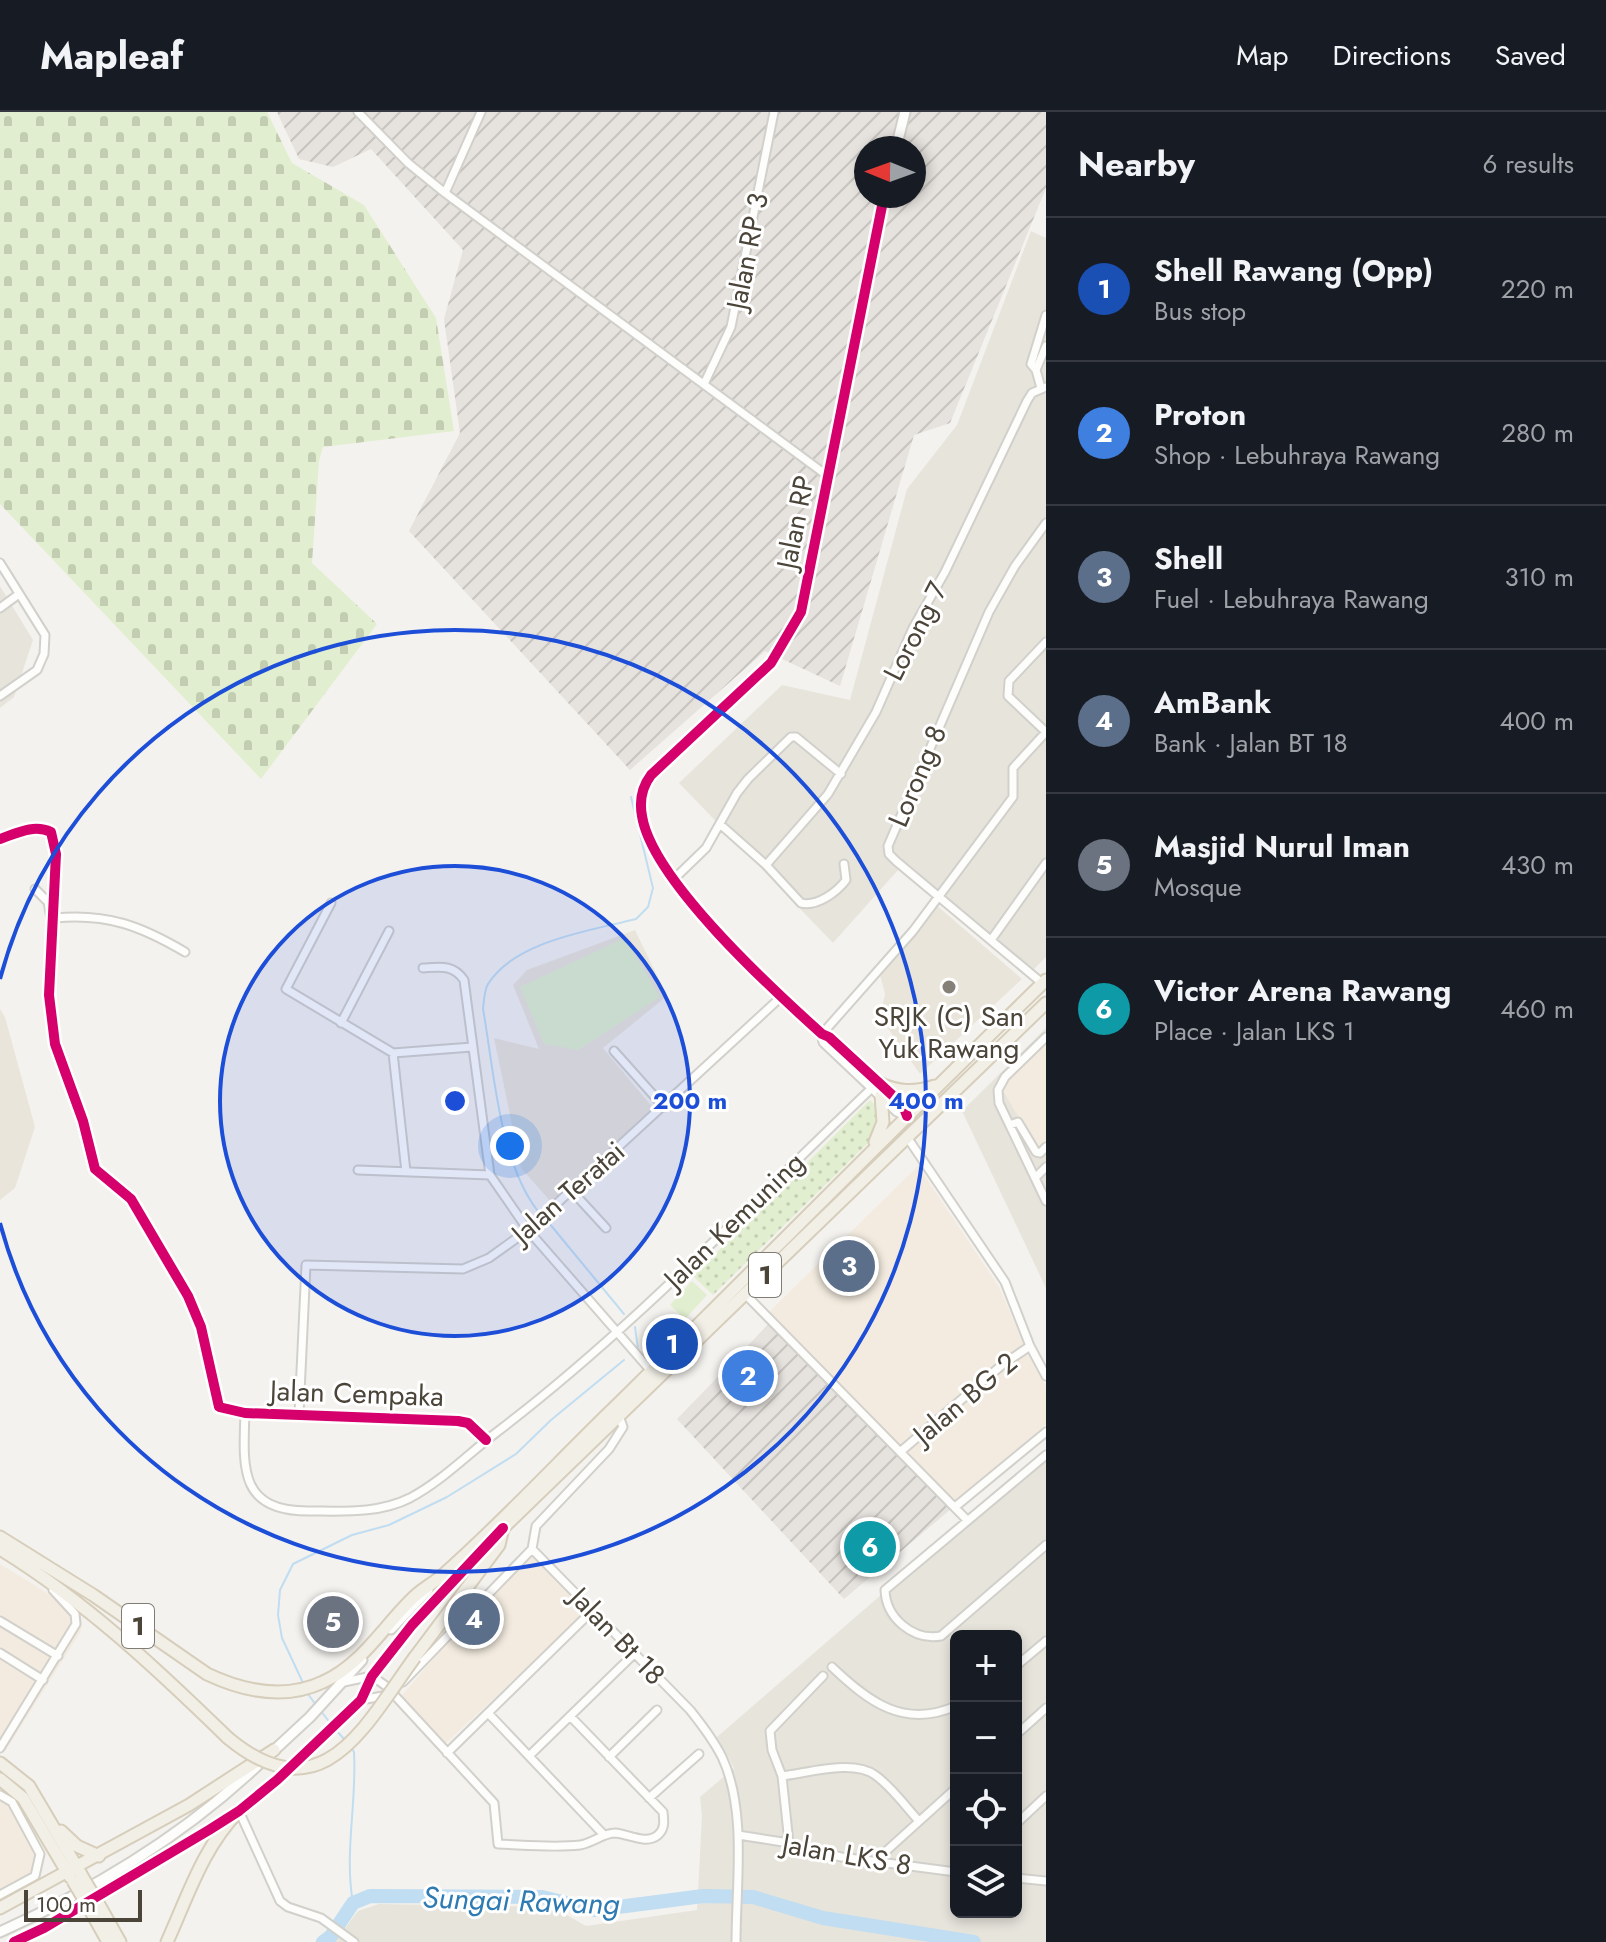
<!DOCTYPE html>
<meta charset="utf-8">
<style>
:root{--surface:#171b24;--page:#20242c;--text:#f1f3f6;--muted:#9ea1a6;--line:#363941;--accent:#868178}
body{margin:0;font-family:Jost,sans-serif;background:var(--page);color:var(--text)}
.controls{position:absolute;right:24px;bottom:24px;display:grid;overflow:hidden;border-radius:12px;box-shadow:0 4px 12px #0003}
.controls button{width:72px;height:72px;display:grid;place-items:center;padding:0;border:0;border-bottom:2px solid var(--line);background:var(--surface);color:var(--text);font:40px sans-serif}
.compass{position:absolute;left:854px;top:24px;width:72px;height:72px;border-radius:50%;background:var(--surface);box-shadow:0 4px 12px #0003;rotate:271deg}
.scale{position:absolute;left:24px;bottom:20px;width:118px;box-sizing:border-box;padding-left:8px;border:4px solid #4b4439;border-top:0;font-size:22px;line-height:28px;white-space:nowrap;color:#4b4439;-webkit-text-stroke:6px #fff;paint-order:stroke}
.you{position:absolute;left:510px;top:1034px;width:28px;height:28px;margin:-20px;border:6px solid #fff;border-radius:50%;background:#1a73e8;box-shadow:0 0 0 12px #1a73e833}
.badge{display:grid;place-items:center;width:52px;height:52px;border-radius:50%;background:var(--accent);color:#fff;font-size:26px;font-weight:700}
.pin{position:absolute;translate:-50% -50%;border:4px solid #fff;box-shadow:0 2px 8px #0006}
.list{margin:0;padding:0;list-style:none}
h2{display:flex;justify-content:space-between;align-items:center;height:104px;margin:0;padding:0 32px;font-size:34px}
h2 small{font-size:26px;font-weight:400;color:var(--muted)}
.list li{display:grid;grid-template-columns:52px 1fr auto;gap:24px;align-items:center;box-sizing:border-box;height:144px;padding:0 32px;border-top:2px solid var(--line)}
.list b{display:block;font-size:30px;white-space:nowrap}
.list p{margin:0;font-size:26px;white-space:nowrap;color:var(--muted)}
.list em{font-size:26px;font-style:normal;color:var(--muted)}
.icon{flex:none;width:44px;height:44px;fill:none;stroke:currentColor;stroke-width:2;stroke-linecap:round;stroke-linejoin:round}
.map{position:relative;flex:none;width:1046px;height:1830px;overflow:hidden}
header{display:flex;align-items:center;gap:48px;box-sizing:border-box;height:112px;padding:0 40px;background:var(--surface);border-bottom:2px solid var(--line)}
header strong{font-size:38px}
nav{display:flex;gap:44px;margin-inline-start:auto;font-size:28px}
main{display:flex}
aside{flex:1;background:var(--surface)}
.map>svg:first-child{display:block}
.residential{fill:#e7e4dc;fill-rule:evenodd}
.commercial{fill:#f3ebdf}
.industrial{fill:url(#industrial-furrows);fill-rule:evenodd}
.education{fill:#eae5da}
.green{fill:#e1eecf}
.cemetery{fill:url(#cemetery-stones)}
.park{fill:url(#park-dots)}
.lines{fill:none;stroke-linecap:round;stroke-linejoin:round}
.stream{stroke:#c0ddf1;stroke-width:2}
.river{stroke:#c0ddf1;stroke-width:14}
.minor-casing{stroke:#d2d0cb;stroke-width:11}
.tertiary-casing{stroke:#d2d0cb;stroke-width:13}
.primary-casing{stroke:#d6cebb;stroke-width:15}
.minor{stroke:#fdfdfc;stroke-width:7}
.tertiary{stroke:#fdfdfc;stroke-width:9}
.primary{stroke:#f2efe6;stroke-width:11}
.primary-bridge-casing{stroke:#d6cebb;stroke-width:15;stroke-linecap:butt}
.primary-bridge{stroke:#f2efe6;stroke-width:11}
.cycleway-casing{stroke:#fff;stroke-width:15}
.cycleway{stroke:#d6006c;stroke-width:10}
.ring{fill:none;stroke:#1d4ed8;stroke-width:4}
.poi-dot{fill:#868178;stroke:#fff;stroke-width:3}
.labels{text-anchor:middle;stroke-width:6;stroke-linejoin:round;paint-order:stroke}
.shield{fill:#fff;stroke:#817c74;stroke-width:2}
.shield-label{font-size:26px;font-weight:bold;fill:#4b4439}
.street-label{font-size:28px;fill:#4b4439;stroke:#fff}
.poi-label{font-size:28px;fill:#4b4439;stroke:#fff}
.water-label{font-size:30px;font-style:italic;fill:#2e7ab2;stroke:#fff}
.centre{fill:#1d4ed8;stroke:#fff;stroke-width:4}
.ring-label{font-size:24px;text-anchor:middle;font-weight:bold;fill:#1d4ed8;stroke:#fff;stroke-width:6;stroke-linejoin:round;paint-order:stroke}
</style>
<header>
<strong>Mapleaf</strong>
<nav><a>Map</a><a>Directions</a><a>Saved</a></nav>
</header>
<main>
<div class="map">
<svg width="1046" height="1830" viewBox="0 0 1046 1830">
<defs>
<pattern id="industrial-furrows" width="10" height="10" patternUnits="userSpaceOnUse" patternTransform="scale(2)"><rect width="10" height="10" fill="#e6e2de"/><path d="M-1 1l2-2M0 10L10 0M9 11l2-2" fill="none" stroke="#c7c3bf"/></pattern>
<pattern id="cemetery-stones" width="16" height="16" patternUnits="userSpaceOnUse" patternTransform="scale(2)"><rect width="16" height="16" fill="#e1eecf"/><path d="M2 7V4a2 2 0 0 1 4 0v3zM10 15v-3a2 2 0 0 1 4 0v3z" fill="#c3cdb2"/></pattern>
<pattern id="park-dots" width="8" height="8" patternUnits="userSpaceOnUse" patternTransform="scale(2)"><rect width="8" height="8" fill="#e1eecf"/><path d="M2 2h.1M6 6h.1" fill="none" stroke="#c3cdb2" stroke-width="1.8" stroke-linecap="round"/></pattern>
</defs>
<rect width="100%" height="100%" fill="#f4f2ee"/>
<path class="residential" d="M1031,119L1046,126V845L1028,863L898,758L833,831L679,671L782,573L850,588L907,377L957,313Z
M0,474L33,528L14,585L0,596Z
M1046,916V1176L962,999Z
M1046,1340V1830H330L343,1819L358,1799L379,1792L553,1795L586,1814L697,1798L702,1704L700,1685L734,1656L717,1625ZM956,1524H1016V1800H956Z"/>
<path class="commercial" d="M1046,928V1030L1038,1038L1002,977L1008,966Z
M918,1054L999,1175L1028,1242L1046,1274V1312L955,1390L769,1200Z
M534,1442L588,1498L444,1633L399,1587L501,1467Z
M0,1452L80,1501L82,1513L80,1521L4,1641L0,1639Z
M0,1676L17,1686L44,1738L38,1769L0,1789Z"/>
<path class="industrial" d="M277,0H1046V76L950,311L914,323L840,574L765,539L630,658L409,419L460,321L444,207L463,138L371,37L333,55L299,47ZM866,36H914V84H866Z
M769,1212L951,1397L844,1487L677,1307Z"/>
<path class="education" d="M934,791L1022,867L920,962L880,905L885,882L879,859Z
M635,818L667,884L603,936L654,997L551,1090L521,1056L494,926L539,937L513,873L527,858Z
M0,897L5,905L35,1015L15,1076L0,1088Z"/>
<path class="green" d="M625,826L660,885L578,938L544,932L520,875Z
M692,1169L707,1183L685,1207L670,1193Z"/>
<path class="cemetery" d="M0,0H267L292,51L364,93L436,206L454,319L323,335L319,349L312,451L377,512L261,667L0,392Z"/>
<path class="park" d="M870,988L879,996L880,1006L876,1017L867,1032L713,1183L693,1164Z"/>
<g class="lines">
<path class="stream" d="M537,1098C499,1048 494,958 483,897C484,889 484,879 488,872C515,829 589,819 636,807L648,795L653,776L631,685
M549,1111L624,1202
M635,1215L638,1237
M304,1573L282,1526L278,1503L280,1478L293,1452L352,1423L389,1413L447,1385L516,1342L551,1308L624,1248
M308,1582L316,1593
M320,1598L331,1612
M335,1617L344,1627
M351,1635L354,1640C357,1691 344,1741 353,1791"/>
<path class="river" d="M323,1830L331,1824L353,1791L370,1784L542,1785L595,1798L703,1784L753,1785L823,1806L974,1830"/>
<g class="minor-casing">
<path id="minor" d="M358,0L408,51L445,81L829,365
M445,81L481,0
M1036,258L1031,252L1046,203
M704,272L731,215L774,0
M1041,276L1036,258L1046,234
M0,451L45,523L44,542L37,558L0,584
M0,496L19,482
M1046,620L1008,584L1009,569L1046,530
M721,713L766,753L801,791C817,795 837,780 846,768L844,752
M0,727C17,721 34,712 51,720L56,742L49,883L55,932L83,1009L95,1057L131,1087L188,1184L201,1215L219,1295L245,1301L458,1309L468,1311L486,1328
M766,753L828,682L876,600L913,516L945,460L1027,289L1032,281L1046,275
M674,767L706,736L737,681L748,667L791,625H796L841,662
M35,777L48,790L51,807
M331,791L286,877L393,941
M55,806C107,801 141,814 185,840
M991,828L1046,751
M423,856C440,855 453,852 464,868L490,1063L528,1118L651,1259
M1042,871L896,749L889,742L888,734L989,500L1015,454L1046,411
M341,911L389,819
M822,922L913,819L1013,685V656L1046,620
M1046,925L1005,965L998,978L999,991L1046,1089
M614,939L664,995
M1010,1013L1018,1010L1036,1040L1040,1041L1046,1035
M907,1025L1005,1170L1030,1234L1046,1264
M358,1058L490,1063
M406,1060L393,941L472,935
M1035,1066L1046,1055
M572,1079L606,1116
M745,1182L967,1408
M245,1301C243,1356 239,1399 308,1399C342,1399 378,1402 410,1386C442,1369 468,1342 497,1320C632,1217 750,1092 873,975
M299,1302L306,1153L463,1157L489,1146L528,1118L781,885
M619,1304L623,1315L609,1337L536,1414L532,1437L690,1598C702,1613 713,1627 722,1645C747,1698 736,1772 736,1830
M900,1340L1002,1253L1030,1234
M1046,1343L885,1478C886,1506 913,1529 941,1524L1046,1433
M955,1395L1046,1320
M0,1509L58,1544
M0,1541L43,1568
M1016,1554L1046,1529
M832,1555C869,1590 904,1617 956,1594
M344,1570L372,1564L386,1574L494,1691L498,1732C525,1733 554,1736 580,1733C593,1731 603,1721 615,1721C629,1722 646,1733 658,1723C665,1717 664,1709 663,1700L570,1604
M403,1570L532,1437
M361,1588L388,1583
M488,1601L604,1723
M1016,1623L1046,1596
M0,1636L76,1512L75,1502L53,1478
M447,1641L593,1498
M529,1644L635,1541
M609,1645L657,1598
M782,1664C808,1661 853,1647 875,1663C892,1675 905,1694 919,1709
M0,1683L12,1690L40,1742L35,1764L0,1783
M649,1686L699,1642
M239,1699L280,1789L288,1795L321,1806L354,1830
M1016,1712L1046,1684
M738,1723L789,1731L841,1745L956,1760
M789,1731L782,1664L772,1638L770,1619L823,1564
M874,1750L956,1676
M1016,1766L1046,1769"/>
</g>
<g class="tertiary-casing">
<path id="tertiary" d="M896,36L905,0
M884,84L801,500L771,551L651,663C642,675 639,688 642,704C652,768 773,878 822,922L829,925L903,993L907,1004
M822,922L824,930L897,999L907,1004
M391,1517L428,1478
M269,1643L310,1605L362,1548
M0,1820C93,1778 184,1723 258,1653
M14,1830L44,1816L209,1718L239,1699L277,1668L361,1588L372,1564L412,1513L502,1417"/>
</g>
<g class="primary-casing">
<path id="primary" d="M878,971C899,980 913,981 935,974
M875,1030L883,1010L881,983
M0,1425L93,1483L207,1562C243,1579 285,1588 323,1570C362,1553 385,1512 415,1484C424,1476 435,1470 444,1462C504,1409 559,1349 617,1293C760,1152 902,1008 1046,868
M0,1437C86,1490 156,1556 228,1626
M415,1545L499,1433L503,1416L1046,891
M0,1651L29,1674L81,1762
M0,1667L23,1686L70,1765
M61,1719L77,1734L99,1744
M98,1791L120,1830
M0,1796L189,1693L274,1638
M89,1796L108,1830
M167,1830C187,1786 204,1733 239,1699"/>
</g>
<use href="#minor" class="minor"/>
<use href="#tertiary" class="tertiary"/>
<use href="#primary" class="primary"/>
<g class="primary-bridge-casing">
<path id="primary-bridge" d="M228,1626C322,1704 364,1615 415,1545
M82,1764L98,1791
M73,1769L89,1796"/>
</g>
<use href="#primary-bridge" class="primary-bridge"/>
<g class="cycleway-casing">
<path id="cycleway" d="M884,84L801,500L771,551L651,663C642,675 639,688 642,704C652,768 773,878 822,922L829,925L903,993L907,1004
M0,727C17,721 34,712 51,720L56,742L49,883L55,932L83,1009L95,1057L131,1087L188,1184L201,1215L219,1295L245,1301L458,1309L468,1311L486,1328
M14,1830L44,1816L209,1718L239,1699L277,1668L361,1588L372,1564L412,1513L503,1416"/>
</g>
<use href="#cycleway" class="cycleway"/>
</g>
<circle cx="455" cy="989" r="235" fill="#1d4ed8" fill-opacity=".12"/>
<g class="ring">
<circle cx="455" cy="989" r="235"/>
<path d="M0 867A471 471 0 1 1 0 1111"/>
</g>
<circle class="poi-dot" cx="949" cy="875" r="8"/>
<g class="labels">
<g class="shield">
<rect x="749" y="1141" width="32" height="44" rx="6"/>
<rect x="122" y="1492" width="32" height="44" rx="6"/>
</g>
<g class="shield-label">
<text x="765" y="1172">1</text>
<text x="138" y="1523">1</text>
</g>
<g class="street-label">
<text transform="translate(747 139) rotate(-79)" y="10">Jalan RP 3</text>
<text transform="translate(795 410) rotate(-79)" y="10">Jalan RP</text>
<text transform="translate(915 519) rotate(-63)" y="10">Lorong 7</text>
<text transform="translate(917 664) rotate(-67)" y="10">Lorong 8</text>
<text transform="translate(568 1080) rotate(-41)" y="10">Jalan Teratai</text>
<text transform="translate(734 1108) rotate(-44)" y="10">Jalan Kemuning</text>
<text transform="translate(357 1281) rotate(2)" y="10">Jalan Cempaka</text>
<text transform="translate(965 1286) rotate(-40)" y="10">Jalan BG 2</text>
<text transform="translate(618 1524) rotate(46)" y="10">Jalan Bt 18</text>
<text transform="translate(847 1742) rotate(10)" y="10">Jalan LKS 8</text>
</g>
<g class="poi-label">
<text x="949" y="914">SRJK (C) San<tspan x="949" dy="32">Yuk Rawang</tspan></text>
</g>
<g class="water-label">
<text transform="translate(521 1789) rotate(2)" y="10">Sungai Rawang</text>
</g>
</g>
<circle cx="455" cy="989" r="12" class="centre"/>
<g class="ring-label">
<text x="690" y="997">200 m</text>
<text x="926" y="997">400 m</text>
</g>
</svg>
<div class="controls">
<button>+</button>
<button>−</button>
<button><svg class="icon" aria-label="locate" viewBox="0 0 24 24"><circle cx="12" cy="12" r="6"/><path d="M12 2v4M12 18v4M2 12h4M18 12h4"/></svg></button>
<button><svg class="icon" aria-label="layers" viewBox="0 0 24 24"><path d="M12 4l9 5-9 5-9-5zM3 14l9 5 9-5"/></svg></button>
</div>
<svg class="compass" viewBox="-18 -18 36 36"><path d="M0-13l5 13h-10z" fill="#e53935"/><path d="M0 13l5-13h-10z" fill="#9ea1a6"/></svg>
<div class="scale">100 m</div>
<div class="you"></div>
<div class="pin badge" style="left:672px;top:1232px;background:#1a4fb4">1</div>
<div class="pin badge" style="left:748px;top:1264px;background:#3f7fe0">2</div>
<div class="pin badge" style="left:849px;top:1154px;background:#5c6f8a">3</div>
<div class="pin badge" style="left:474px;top:1507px;background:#5c6f8a">4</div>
<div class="pin badge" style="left:333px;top:1510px;background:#6b7280">5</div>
<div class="pin badge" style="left:870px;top:1435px;background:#0f9aa8">6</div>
</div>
<aside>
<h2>Nearby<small>6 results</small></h2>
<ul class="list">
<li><span class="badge" style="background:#1a4fb4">1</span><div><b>Shell Rawang (Opp)</b><p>Bus stop</p></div><em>220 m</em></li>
<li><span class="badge" style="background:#3f7fe0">2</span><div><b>Proton</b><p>Shop · Lebuhraya Rawang</p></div><em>280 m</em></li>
<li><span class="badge" style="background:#5c6f8a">3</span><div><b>Shell</b><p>Fuel · Lebuhraya Rawang</p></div><em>310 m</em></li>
<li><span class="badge" style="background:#5c6f8a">4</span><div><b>AmBank</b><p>Bank · Jalan BT 18</p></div><em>400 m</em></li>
<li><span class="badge" style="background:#6b7280">5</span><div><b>Masjid Nurul Iman</b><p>Mosque</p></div><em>430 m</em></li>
<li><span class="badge" style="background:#0f9aa8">6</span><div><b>Victor Arena Rawang</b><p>Place · Jalan LKS 1</p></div><em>460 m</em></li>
</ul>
</aside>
</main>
